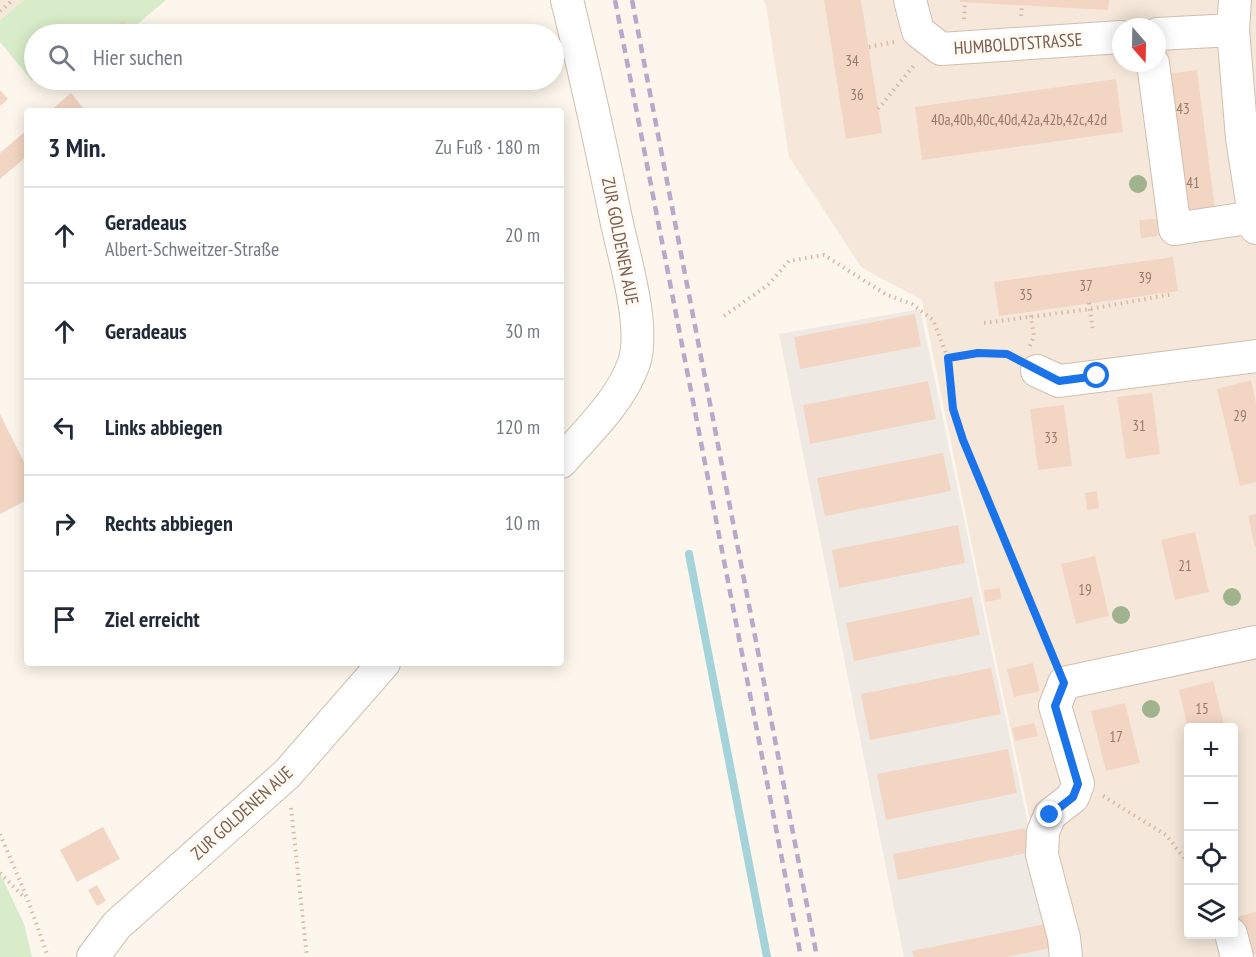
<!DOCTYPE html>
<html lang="de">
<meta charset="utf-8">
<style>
:root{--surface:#fff;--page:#f6f6f7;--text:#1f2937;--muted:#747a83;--line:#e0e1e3}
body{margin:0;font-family:"PT Sans Narrow",sans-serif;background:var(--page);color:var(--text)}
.controls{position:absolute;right:18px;bottom:18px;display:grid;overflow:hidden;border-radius:6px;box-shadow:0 3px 15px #0003}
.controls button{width:54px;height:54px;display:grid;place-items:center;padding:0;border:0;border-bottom:2px solid var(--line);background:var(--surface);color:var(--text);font:30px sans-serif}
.compass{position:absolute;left:1112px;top:18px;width:54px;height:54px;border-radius:50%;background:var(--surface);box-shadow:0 3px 15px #0003;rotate:160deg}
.stop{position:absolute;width:18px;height:18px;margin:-14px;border:4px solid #1a73e8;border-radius:50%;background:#fff}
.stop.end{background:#1a73e8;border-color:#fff;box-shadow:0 2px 6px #0008}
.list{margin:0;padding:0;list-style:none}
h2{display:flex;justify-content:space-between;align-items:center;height:78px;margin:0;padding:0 24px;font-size:26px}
h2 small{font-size:20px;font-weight:400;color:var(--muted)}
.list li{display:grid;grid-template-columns:39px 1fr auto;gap:18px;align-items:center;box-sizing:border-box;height:96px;padding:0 24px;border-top:2px solid var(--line)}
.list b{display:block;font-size:22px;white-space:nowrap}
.list p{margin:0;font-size:20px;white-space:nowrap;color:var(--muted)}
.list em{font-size:20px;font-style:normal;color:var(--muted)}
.icon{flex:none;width:33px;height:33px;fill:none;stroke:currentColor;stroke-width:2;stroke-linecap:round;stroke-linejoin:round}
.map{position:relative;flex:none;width:1256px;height:957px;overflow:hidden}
.search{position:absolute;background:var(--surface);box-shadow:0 3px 15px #0003;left:24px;top:24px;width:540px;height:66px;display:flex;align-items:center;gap:15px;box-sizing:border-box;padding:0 21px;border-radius:33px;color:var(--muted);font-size:22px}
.panel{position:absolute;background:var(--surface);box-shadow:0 3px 15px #0003;left:24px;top:108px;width:540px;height:558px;border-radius:6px}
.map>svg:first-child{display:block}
.residential{fill:#f5e8da;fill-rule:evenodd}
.industrial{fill:#efe9e4}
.green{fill:#d8ecc9}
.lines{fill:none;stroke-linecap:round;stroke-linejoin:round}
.stream{stroke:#a5d3da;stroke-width:8}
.building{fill:#f3d5c3}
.minor-casing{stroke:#d1beb0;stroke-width:34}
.path{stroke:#d9b8a5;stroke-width:4;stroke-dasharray:1.5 4.5;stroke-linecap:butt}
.minor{stroke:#fff;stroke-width:32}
.rail{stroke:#b9a8c9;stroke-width:4.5;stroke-dasharray:9 6;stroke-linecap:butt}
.tree{fill:#a0b28e}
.route{stroke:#1a73e8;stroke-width:8}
.labels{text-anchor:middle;stroke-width:6;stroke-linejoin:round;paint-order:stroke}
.number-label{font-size:15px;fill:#987a6a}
.street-label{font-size:18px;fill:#7a5c4d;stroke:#fffaf3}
</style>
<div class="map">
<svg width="1256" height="957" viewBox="0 0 1256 957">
<rect width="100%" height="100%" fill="#fdf6ec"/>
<path class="residential" d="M0,0H24L0,20Z
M763,0H1256V957H1059L980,585L922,300L862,268L789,157L766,5ZM1121,27H1157V63H1121ZM1188,728H1234V934H1188Z"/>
<path class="industrial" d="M920,309L1056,957H904L779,334Z"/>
<path class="green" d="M24,0H166L126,34H34V79L32,81L0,42V20Z
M0,873L24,924L32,957H0Z"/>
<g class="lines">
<path class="stream" d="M689,554L767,957"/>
</g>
<path class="building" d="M824,0H861L882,133L846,139Z
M960,0H1109L1108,10L960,2Z
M124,20L130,30L124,34H117L113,29Z
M1197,70L1216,217L1179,222L1160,75Z
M1116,79L1123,132L922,160L915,107Z
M0,90L8,99L0,106Z
M71,93L84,109L81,111H50Z
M27,130V156L0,179V153Z
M1157,219L1158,236L1141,238L1139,220Z
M1173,257L1178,291L999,316L994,282Z
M915,314L921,346L800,369L794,337Z
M1251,380L1256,403V482L1240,486L1217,389Z
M928,381L936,419L810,444L803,405Z
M1152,393L1160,454L1126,459L1117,397Z
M1064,405L1072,466L1038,470L1030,409Z
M0,414L27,468V500L0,514Z
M943,453L951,491L825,516L817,478Z
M1097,491L1099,508L1087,510L1085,493Z
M1256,514V547H1255L1248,516Z
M958,525L965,563L839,588L832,550Z
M1195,532L1209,592L1175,600L1161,540Z
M1095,556L1109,616L1076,624L1061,564Z
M1000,588L1001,599L985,602L984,590Z
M972,597L980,635L854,661L846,623Z
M1033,663L1040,691L1014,697L1007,669Z
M991,668L1001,714L870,740L861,694Z
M1213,681L1225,728H1188L1179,690Z
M1125,703L1140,763L1106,771L1091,711Z
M1034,723L1038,736L1015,741L1012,728Z
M1008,749L1017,793L886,820L877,774Z
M103,827L120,859L77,882L60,850Z
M1025,828L1031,852L898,880L893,854Z
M97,885L106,901L97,906L88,890Z
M1256,912V954L1247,957L1237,917Z
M1045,924L1050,948L1007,957H914L912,951Z"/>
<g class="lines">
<g class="minor-casing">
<path id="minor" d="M910,0L918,31L941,49L1121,37
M1235,0L1233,30L1242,138L1256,228
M1157,34L1233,30
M1153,63L1175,229L1241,219
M1037,371L1059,381L1256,356
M561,462C588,431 620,402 634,363C646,327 624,257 616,219C601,146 585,73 567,0
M1231,934L1237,957
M93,957L117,925L287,774L384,663
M1066,957L1064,938L1042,855L1043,832L1050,815L1073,797L1078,784L1055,706L1064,683L1256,642"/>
</g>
<path class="path" d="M0,11L13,0
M1021,16L1022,5
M964,19L965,2
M869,47L894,42
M878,109L916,63
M1089,303L1093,332
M724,316L768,285L789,261L824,255L887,295L912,304L933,320L948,358
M984,323L1090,309L1173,294
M1030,346L1034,336L1030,311
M1014,358C995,348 968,355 948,358L953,409L963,440L1054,659
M1103,796L1166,835L1188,863
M291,808L307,957
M0,834L28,900L48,957
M0,873L25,898"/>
<use href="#minor" class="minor"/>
<path class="rail" d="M615,0L801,957
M632,0L817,957"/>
</g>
<g class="tree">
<circle cx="1138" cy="184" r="9"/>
<circle cx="1232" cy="597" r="9"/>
<circle cx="1121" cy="615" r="9"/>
<circle cx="1151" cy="709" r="9"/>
</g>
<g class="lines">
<path class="route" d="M1050,815L1073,797L1078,784L1055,706L1064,683L963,440L953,409L948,358L978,353L1007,354L1059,381L1097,376"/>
</g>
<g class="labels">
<g class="number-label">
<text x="852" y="66">34</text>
<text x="857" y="100">36</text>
<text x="1183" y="114">43</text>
<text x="1019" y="125">40a,40b,40c,40d,42a,42b,42c,42d</text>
<text x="1193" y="188">41</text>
<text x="1145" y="283">39</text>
<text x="1086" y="291">37</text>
<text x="1026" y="300">35</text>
<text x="1240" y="421">29</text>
<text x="1139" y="431">31</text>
<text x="1051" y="443">33</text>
<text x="1185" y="571">21</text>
<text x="1085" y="595">19</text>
<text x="1202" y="714">15</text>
<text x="1116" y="742">17</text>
</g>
<g class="street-label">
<text transform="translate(1018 44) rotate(-4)" y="6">HUMBOLDTSTRASSE</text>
<text transform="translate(620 241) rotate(79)" y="6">ZUR GOLDENEN AUE</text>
<text transform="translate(242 813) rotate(-42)" y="6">ZUR GOLDENEN AUE</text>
</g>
</g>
</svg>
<div class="controls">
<button>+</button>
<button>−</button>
<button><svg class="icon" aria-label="locate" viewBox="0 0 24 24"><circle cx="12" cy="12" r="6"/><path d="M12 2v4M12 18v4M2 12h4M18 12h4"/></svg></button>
<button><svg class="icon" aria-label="layers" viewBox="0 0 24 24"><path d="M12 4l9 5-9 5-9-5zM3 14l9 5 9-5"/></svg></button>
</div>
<svg class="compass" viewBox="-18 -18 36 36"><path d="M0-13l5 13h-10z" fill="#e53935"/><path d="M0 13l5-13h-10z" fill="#747a83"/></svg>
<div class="stop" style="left:1097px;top:376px"></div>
<div class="stop end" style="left:1050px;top:815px"></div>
<div class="search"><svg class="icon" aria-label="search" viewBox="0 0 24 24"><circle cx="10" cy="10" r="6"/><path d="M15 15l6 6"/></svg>Hier suchen</div>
<section class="panel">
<h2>3 Min.<small>Zu Fuß · 180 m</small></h2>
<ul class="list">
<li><svg class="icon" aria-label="ahead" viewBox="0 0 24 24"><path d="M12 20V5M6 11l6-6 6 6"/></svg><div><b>Geradeaus</b><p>Albert-Schweitzer-Straße</p></div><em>20 m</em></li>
<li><svg class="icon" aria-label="ahead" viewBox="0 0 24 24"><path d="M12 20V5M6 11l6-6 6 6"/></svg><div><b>Geradeaus</b></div><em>30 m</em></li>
<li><svg class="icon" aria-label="left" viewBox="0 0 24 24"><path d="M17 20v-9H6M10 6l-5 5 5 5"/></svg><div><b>Links abbiegen</b></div><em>120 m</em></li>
<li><svg class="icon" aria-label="right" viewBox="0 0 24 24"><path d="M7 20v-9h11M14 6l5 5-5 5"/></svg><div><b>Rechts abbiegen</b></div><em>10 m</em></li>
<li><svg class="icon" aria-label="arrive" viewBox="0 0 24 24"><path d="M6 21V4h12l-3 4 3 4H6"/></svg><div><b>Ziel erreicht</b></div></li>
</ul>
</section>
</div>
